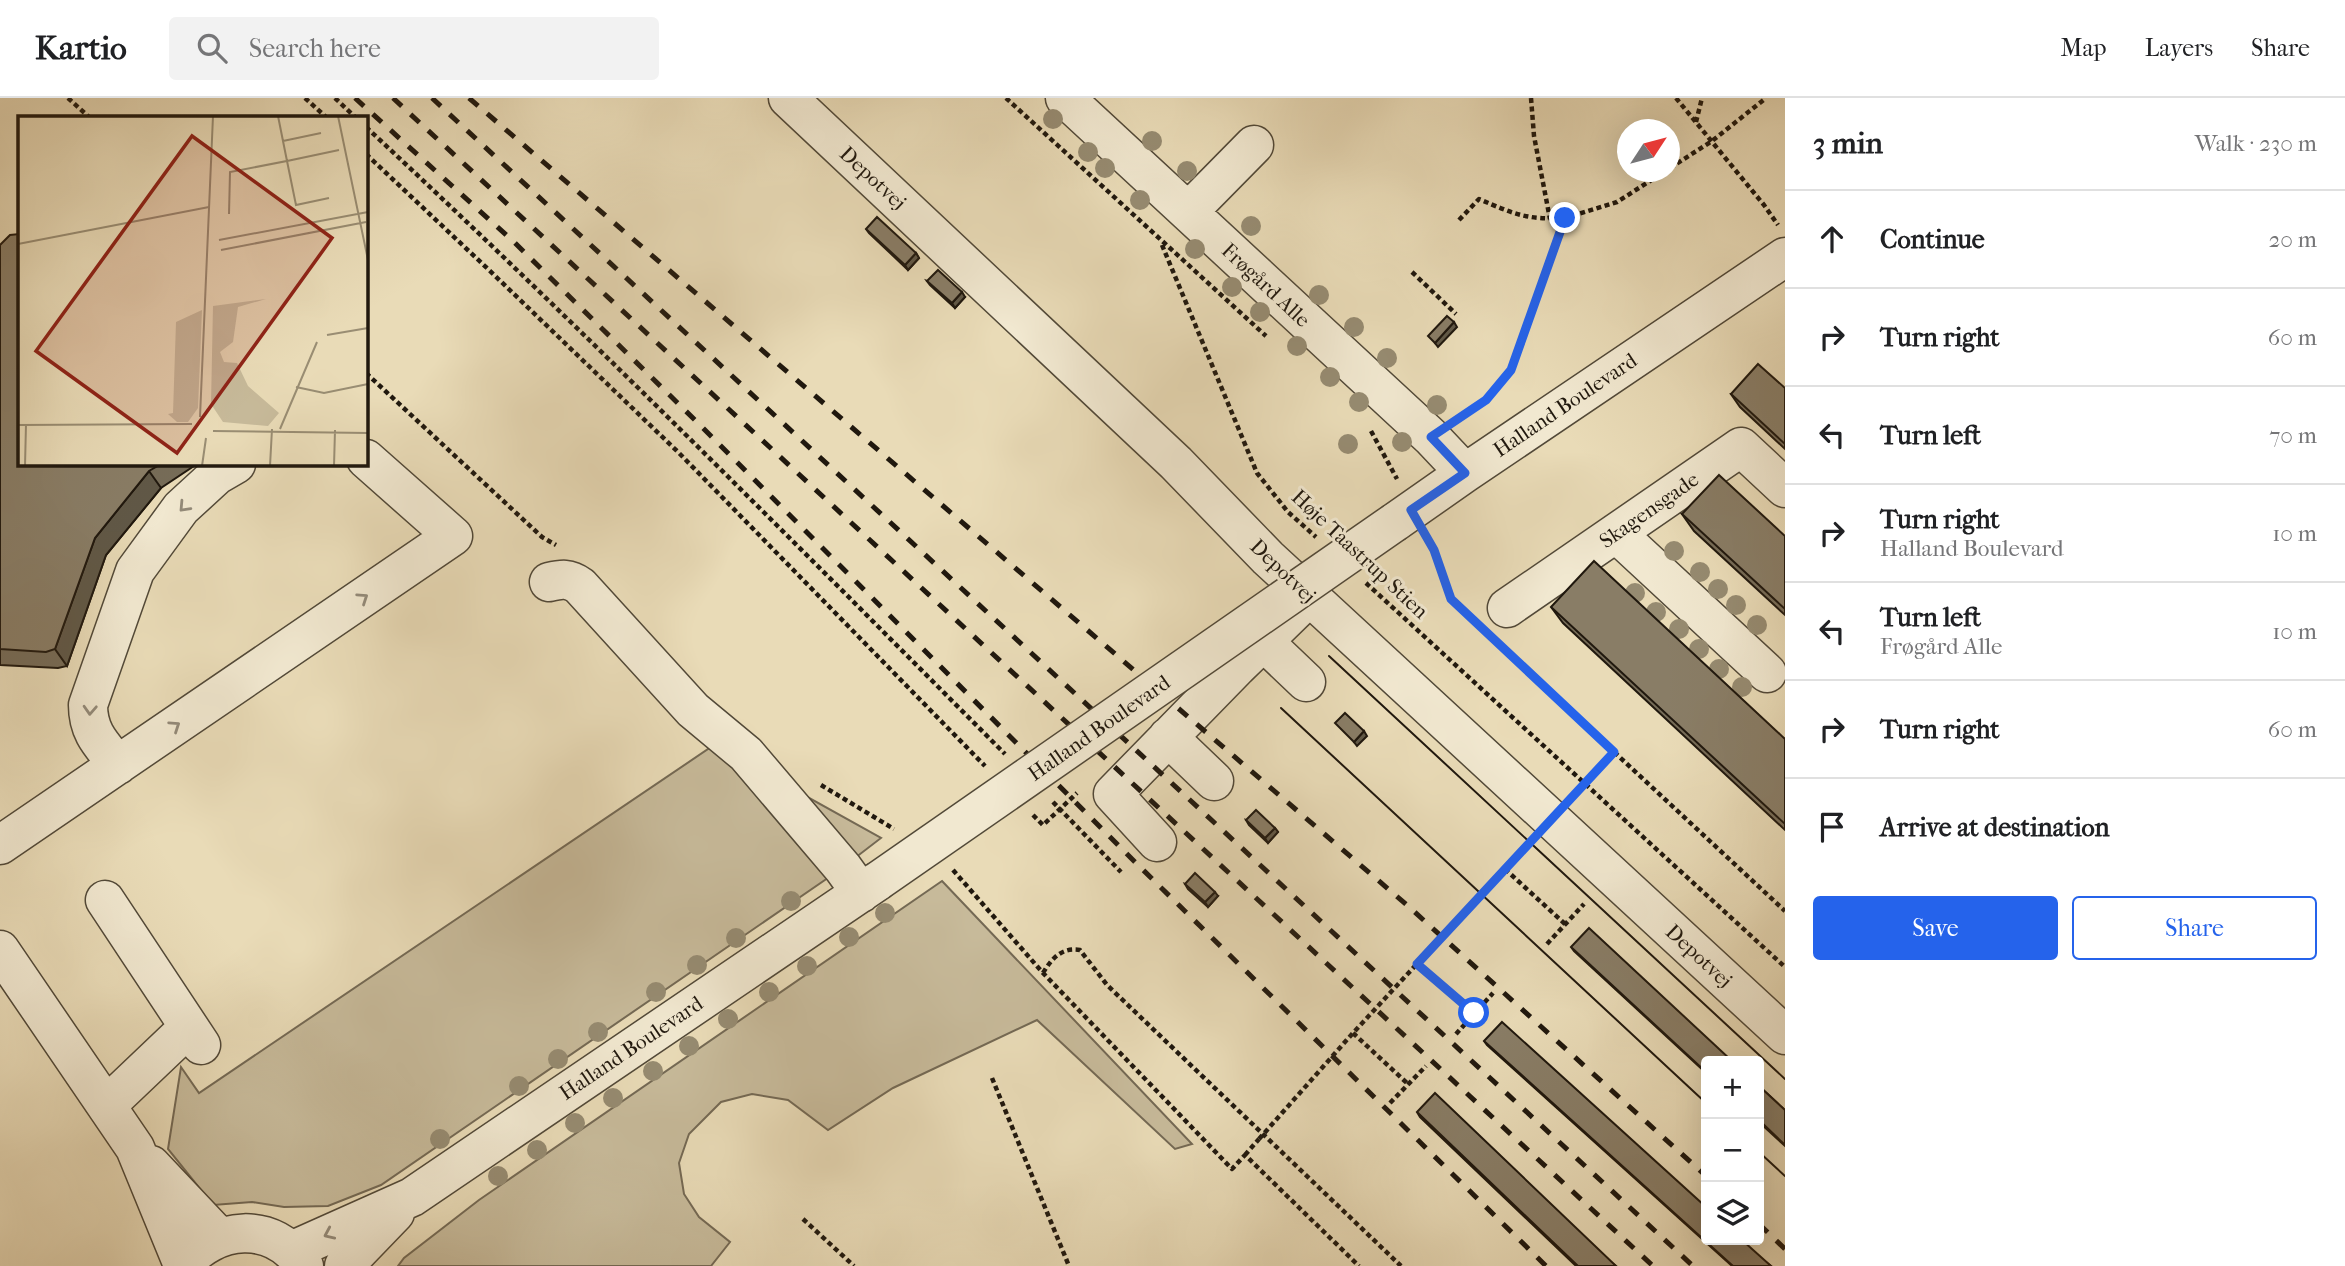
<!DOCTYPE html>
<meta charset="utf-8">
<style>
:root{--surface:#fff;--page:#f2f2f2;--text:#202124;--muted:#757577;--line:#e0e0e0;--accent:#2563eb}
body{margin:0;font-family:"IM FELL French Canon",serif;background:var(--page);color:var(--text)}
.controls{position:absolute;right:21px;bottom:21px;display:grid;overflow:hidden;border-radius:7px;box-shadow:0 7px 28px #0002}
.controls button{width:63px;height:63px;display:grid;place-items:center;padding:0;border:0;border-bottom:2px solid var(--line);background:var(--surface);color:var(--text);font:35px sans-serif}
.compass{position:absolute;left:1617px;top:21px;width:63px;height:63px;border-radius:50%;background:var(--surface);box-shadow:0 7px 28px #0002;rotate:54deg}
.stop{position:absolute;width:21px;height:21px;margin:-16px;border:5px solid #2563eb;border-radius:50%;background:#fff}
.stop.end{background:#2563eb;border-color:#fff;box-shadow:0 2px 7px #0008}
.list{margin:0;padding:0;list-style:none}
h2{display:flex;justify-content:space-between;align-items:center;height:91px;margin:0;padding:0 28px;font-size:30px}
h2 small{font-size:23px;font-weight:400;color:var(--muted)}
.list li{display:grid;grid-template-columns:46px 1fr auto;gap:21px;align-items:center;box-sizing:border-box;height:98px;padding:0 28px;border-top:2px solid var(--line)}
.list b{display:block;font-size:26px;white-space:nowrap}
.list p{margin:0;font-size:23px;white-space:nowrap;color:var(--muted)}
.list em{font-size:23px;font-style:normal;color:var(--muted)}
.actions{display:flex;gap:14px;padding:21px 28px}
.actions a{flex:1;padding:16px 0;border:2px solid var(--accent);border-radius:7px;text-align:center;font-size:24px;color:var(--accent)}
.actions .main{background:var(--accent);color:#fff}
.icon{flex:none;width:38px;height:38px;fill:none;stroke:currentColor;stroke-width:2;stroke-linecap:round;stroke-linejoin:round}
.map{position:relative;flex:none;width:1785px;height:1168px;overflow:hidden}
header{display:flex;align-items:center;gap:42px;box-sizing:border-box;height:98px;padding:0 35px;background:var(--surface);border-bottom:2px solid var(--line)}
header strong{font-size:33px}
nav{display:flex;gap:38px;margin-inline-start:auto;font-size:24px}
.search{width:490px;height:63px;background:var(--page);display:flex;align-items:center;gap:18px;box-sizing:border-box;padding:0 24px;border-radius:7px;color:var(--muted);font-size:26px}
main{display:flex}
aside{flex:1;background:var(--surface)}
.map>svg:first-child{display:block}
.green{fill:#c7ba9a;stroke:#746954;stroke-width:2}
.lines{fill:none;stroke-linecap:round;stroke-linejoin:round}
.minor-casing{stroke:#524938;stroke-width:41}
.path{stroke:#20180e;stroke-width:4.5;stroke-dasharray:5 3.5;stroke-linecap:butt}
.minor{stroke:#f1e8d0;stroke-width:38}
.tram{stroke:#20180e;stroke-width:2}
.rail{stroke:#20180e;stroke-width:5;stroke-dasharray:12 12;stroke-linecap:butt}
.minor-bridge-casing{stroke:#524938;stroke-width:41;stroke-linecap:butt}
.path-bridge{stroke:#20180e;stroke-width:4.5;stroke-dasharray:5 3.5;stroke-linecap:butt}
.minor-bridge{stroke:#f1e8d0;stroke-width:38}
.tree{fill:#968b71}
.wall{fill:#766c58;stroke:#20180e;stroke-width:2}
.shaded-wall{fill:#605847;stroke:#20180e;stroke-width:2}
.building{fill:#897d66;stroke:#20180e;stroke-width:2}
.oneway{stroke:#938a79}
.route{stroke:#2563eb;stroke-width:9}
.labels{text-anchor:middle;stroke-width:6;stroke-linejoin:round;paint-order:stroke}
.street-label{font-size:21px;fill:#20180e;stroke:#f1e8d0}
.inset-road{fill:none;stroke:#998d73;stroke-width:2}
.view{fill:#8f2418;fill-opacity:0.15;stroke:#8f2418;stroke-width:3.5}
.inset-edge{fill:none;stroke:#20180e;stroke-width:3.5}
</style>
<header>
<strong>Kartio</strong>
<div class="search"><svg class="icon" aria-label="search" viewBox="0 0 24 24"><circle cx="10" cy="10" r="6"/><path d="M15 15l6 6"/></svg>Search here</div>
<nav><a>Map</a><a>Layers</a><a>Share</a></nav>
</header>
<main>
<div class="map">
<svg width="1785" height="1168" viewBox="0 0 1785 1168">
<rect width="100%" height="100%" fill="#e9dbb7"/>
<filter id="stains"><feTurbulence type="fractalNoise" baseFrequency=".00286" numOctaves="4"/><feColorMatrix values="0 0 0 0 .2 0 0 0 0 .09 0 0 0 0 .02 0 0 0 .5 -.17"/></filter>
<radialGradient id="worn" r=".72"><stop offset=".6" stop-color="#630" stop-opacity="0"/><stop offset="1" stop-color="#630" stop-opacity=".3"/></radialGradient>
<path class="green" d="M714,647L881,740L838,773L381,1087L328,1108L284,1109L252,1104L213,1107L168,1051L181,969L199,995Z
M942,783L1192,1046L1175,1051L1037,922L893,990L828,1032L788,1002L752,996L721,1004L689,1036L679,1065L684,1096L699,1119L730,1144L711,1168H398L404,1160L479,1102Z"/>
<g class="lines">
<g class="minor-casing">
<path id="minor" d="M788,0L1176,365L1268,460L1785,937
M1065,0L1431,339L1465,375
M1188,114L1254,47
M1395,424L1465,375L1785,159
M1616,435L1767,575
M549,484C562,481 569,480 580,488L693,612L746,656L843,770L861,795
M1507,510L1741,349L1785,390
M1263,543L1306,584
M1168,639L1214,683
M118,667C102,647 88,635 88,607L135,473L181,410L217,377L236,366
M1157,744L1113,696L1237,569L1309,499
M0,747L453,438L366,361
M105,802L201,947
M0,852L135,1050L183,1167
M107,1007L189,929
M151,1067L219,1139
M291,1153L412,1099L878,783
M182,1168C215,1127 273,1122 304,1168
M344,1168L395,1115"/>
</g>
<path class="path" d="M68,0L89,19
M305,0L326,19
M335,0L355,19
M1006,0L1266,238
M1531,0L1534,38L1550,121
M1676,0L1764,107L1778,127
M1696,24L1702,0
M366,29C584,232 794,444 1005,656
M366,56L489,172L678,354L985,668
M1670,70L1712,43L1766,0
M1459,122L1479,101C1514,116 1526,122 1565,120
M1162,147L1257,375L1288,414L1316,439
M1412,174L1456,216
M366,275L542,439L556,447
M1461,319L1486,302L1511,272L1565,120L1617,104L1664,74
M1371,333L1397,381
M1428,442L1434,452L1451,501L1474,523
M1366,485L1785,869
M1496,544L1785,813
M821,687L894,731
M1053,704L1121,774
M1033,717L1043,727L1077,695
M1505,771L1565,826
M953,772L1043,875L1232,1071L1245,1057L1359,1168
M1547,846L1584,806
M1417,866L1474,915
M1043,875C1052,860 1062,849 1080,852L1107,887L1401,1168
M1353,935L1408,986
M1456,936L1493,895
M992,980L1069,1168
M1390,1005L1426,968
M1245,1057L1259,1041
M803,1121L854,1168"/>
<use href="#minor" class="minor"/>
<path class="tram" d="M1329,558L1785,981
M1281,610L1706,1005
M1759,1054L1785,1078"/>
<path class="rail" d="M355,0L514,144L701,328L1137,766L1546,1168
M393,0L1653,1168
M432,0L1693,1168
M469,0L1408,808L1706,1078
M1759,1126L1785,1151"/>
<g class="minor-bridge-casing">
<path id="minor-bridge" d="M878,783L1395,424"/>
</g>
<path class="path-bridge" d="M1259,1041L1353,935L1613,654"/>
<use href="#minor-bridge" class="minor-bridge"/>
</g>
<g class="tree">
<circle cx="1053" cy="21" r="10"/>
<circle cx="1152" cy="43" r="10"/>
<circle cx="1088" cy="54" r="10"/>
<circle cx="1105" cy="70" r="10"/>
<circle cx="1187" cy="73" r="10"/>
<circle cx="1140" cy="102" r="10"/>
<circle cx="1251" cy="128" r="10"/>
<circle cx="1195" cy="151" r="10"/>
<circle cx="1232" cy="189" r="10"/>
<circle cx="1319" cy="197" r="10"/>
<circle cx="1260" cy="214" r="10"/>
<circle cx="1354" cy="229" r="10"/>
<circle cx="1297" cy="248" r="10"/>
<circle cx="1387" cy="260" r="10"/>
<circle cx="1330" cy="279" r="10"/>
<circle cx="1359" cy="304" r="10"/>
<circle cx="1437" cy="307" r="10"/>
<circle cx="1402" cy="344" r="10"/>
<circle cx="1348" cy="346" r="10"/>
<circle cx="1674" cy="453" r="10"/>
<circle cx="1700" cy="474" r="10"/>
<circle cx="1718" cy="491" r="10"/>
<circle cx="1635" cy="495" r="10"/>
<circle cx="1736" cy="507" r="10"/>
<circle cx="1656" cy="514" r="10"/>
<circle cx="1757" cy="527" r="10"/>
<circle cx="1679" cy="531" r="10"/>
<circle cx="1699" cy="551" r="10"/>
<circle cx="1719" cy="571" r="10"/>
<circle cx="1742" cy="589" r="10"/>
<circle cx="791" cy="803" r="10"/>
<circle cx="885" cy="815" r="10"/>
<circle cx="849" cy="839" r="10"/>
<circle cx="736" cy="840" r="10"/>
<circle cx="697" cy="867" r="10"/>
<circle cx="807" cy="868" r="10"/>
<circle cx="656" cy="894" r="10"/>
<circle cx="769" cy="894" r="10"/>
<circle cx="728" cy="921" r="10"/>
<circle cx="598" cy="934" r="10"/>
<circle cx="689" cy="948" r="10"/>
<circle cx="558" cy="961" r="10"/>
<circle cx="653" cy="973" r="10"/>
<circle cx="519" cy="988" r="10"/>
<circle cx="613" cy="1000" r="10"/>
<circle cx="575" cy="1025" r="10"/>
<circle cx="440" cy="1041" r="10"/>
<circle cx="537" cy="1052" r="10"/>
<circle cx="498" cy="1078" r="10"/>
</g>
<path class="wall" d="M866,131L916,155L919,160L908,172L869,135Z
M0,147L19,366H197L161,390L106,457L67,568L58,570L0,567Z
M927,183L965,199L955,210L930,187Z
M1785,290V351L1740,309L1731,296Z
M1682,416L1785,438V517L1694,433Z
M1551,509L1785,641V732L1563,525Z
M1246,722L1275,730L1278,734L1268,745L1249,727Z
M1185,786L1218,798L1208,809L1188,791Z
M1571,849L1706,963V975L1574,853Z
M1484,943L1771,1168H1732L1487,947Z
M1759,988L1785,1012V1048L1759,1024Z
M1417,1014L1616,1168H1576L1420,1019Z"/>
<path class="shaded-wall" d="M916,155L919,160L908,172L905,167Z
M962,194L965,199L955,210L952,205Z
M1454,224L1457,229L1438,249L1435,245Z
M149,373L161,390L106,457L67,568L55,551L95,440Z
M1364,633L1367,638L1357,648L1354,644Z
M1275,730L1278,734L1268,745L1265,740Z
M1215,794L1218,798L1208,809L1205,804Z"/>
<path class="building" d="M877,119L916,155L905,167L866,131Z
M19,136V366H161L149,373L95,440L55,551L46,554L0,551V147L10,137Z
M938,172L962,194L952,205L927,183Z
M1447,218L1454,224L1435,245L1428,238Z
M1758,266L1785,290V346L1731,296Z
M1719,377L1785,438V511L1682,416Z
M1594,463L1785,641V726L1551,509Z
M1345,615L1364,633L1354,644L1335,625Z
M1256,712L1275,730L1265,740L1246,722Z
M1195,775L1215,794L1205,804L1185,786Z
M1589,830L1732,963H1706V974L1571,849Z
M1502,924L1706,1109V1142H1742L1771,1168H1733L1484,943Z
M1759,988L1785,1012V1047L1759,1022Z
M1435,995L1616,1168H1578L1417,1014Z"/>
<defs><path id="oneway-chevron" d="M-2-3.5L2.5 0L-2 3.5" fill="none" stroke-width="1.6" stroke-linecap="round" stroke-linejoin="round" transform="scale(1.75)"/></defs>
<g class="oneway">
<use href="#oneway-chevron" transform="translate(184 409) rotate(133)"/>
<use href="#oneway-chevron" transform="translate(363 500) rotate(-34)"/>
<use href="#oneway-chevron" transform="translate(90 612) rotate(93)"/>
<use href="#oneway-chevron" transform="translate(175 628) rotate(-34)"/>
<use href="#oneway-chevron" transform="translate(329 1136) rotate(156)"/>
</g>
<g class="lines">
<path class="route" d="M1474,915L1417,866L1614,654L1451,501L1434,452L1411,412L1465,375L1431,339L1486,302L1511,272L1565,120"/>
</g>
<g class="labels">
<g class="street-label">
<text transform="translate(873 80) rotate(43)" y="7">Depotvej</text>
<text transform="translate(1266 187) rotate(43)" y="7">Frøgård Alle</text>
<text transform="translate(1565 307) rotate(-34)" y="7">Halland Boulevard</text>
<text transform="translate(1649 412) rotate(-35)" y="7">Skagensgade</text>
<text transform="translate(1360 456) rotate(43)" y="7">Høje Taastrup Stien</text>
<text transform="translate(1283 473) rotate(44)" y="7">Depotvej</text>
<text transform="translate(1099 630) rotate(-35)" y="7">Halland Boulevard</text>
<text transform="translate(1699 858) rotate(43)" y="7">Depotvej</text>
<text transform="translate(631 950) rotate(-34)" y="7">Halland Boulevard</text>
</g>
</g>
<g transform="translate(18 18)">
<rect width="350" height="350" fill="#e9dbb7"/>
<path d="M248,183L220,191L215,226L202,236L206,246L219,247L230,270L261,297L250,310L205,306L193,288L195,190ZM184,194L180,292L170,306H159L150,298L155,297L158,206Z" fill="#c7ba9a"/>
<path class="inset-road" d="M260,0L269,45L321,34M320,0L350,144M265,25L303,17M211,98L212,56L269,45L278,89L311,82M201,124L350,96M0,128L191,91M203,134L348,106M309,219L350,212M278,271L306,277L350,268M182,301L195,0M0,309L174,308M262,313L299,226M195,315L350,317M7,350L8,308M184,350L188,322M252,350L254,313M316,350L317,314"/>
<path class="view" d="M174,20L314,122L159,337L18,235Z"/>
<rect width="350" height="350" class="inset-edge"/>
</g>
<rect width="100%" height="100%" filter="url(#stains)"/>
<rect width="100%" height="100%" fill="url(#worn)"/>
</svg>
<div class="controls">
<button>+</button>
<button>−</button>
<button><svg class="icon" aria-label="layers" viewBox="0 0 24 24"><path d="M12 4l9 5-9 5-9-5zM3 14l9 5 9-5"/></svg></button>
</div>
<svg class="compass" viewBox="-18 -18 36 36"><path d="M0-13l5 13h-10z" fill="#e53935"/><path d="M0 13l5-13h-10z" fill="#757577"/></svg>
<div class="stop" style="left:1474px;top:915px"></div>
<div class="stop end" style="left:1565px;top:120px"></div>
</div>
<aside>
<h2>3 min<small>Walk · 230 m</small></h2>
<ul class="list">
<li><svg class="icon" aria-label="ahead" viewBox="0 0 24 24"><path d="M12 20V5M6 11l6-6 6 6"/></svg><div><b>Continue</b></div><em>20 m</em></li>
<li><svg class="icon" aria-label="right" viewBox="0 0 24 24"><path d="M7 20v-9h11M14 6l5 5-5 5"/></svg><div><b>Turn right</b></div><em>60 m</em></li>
<li><svg class="icon" aria-label="left" viewBox="0 0 24 24"><path d="M17 20v-9H6M10 6l-5 5 5 5"/></svg><div><b>Turn left</b></div><em>70 m</em></li>
<li><svg class="icon" aria-label="right" viewBox="0 0 24 24"><path d="M7 20v-9h11M14 6l5 5-5 5"/></svg><div><b>Turn right</b><p>Halland Boulevard</p></div><em>10 m</em></li>
<li><svg class="icon" aria-label="left" viewBox="0 0 24 24"><path d="M17 20v-9H6M10 6l-5 5 5 5"/></svg><div><b>Turn left</b><p>Frøgård Alle</p></div><em>10 m</em></li>
<li><svg class="icon" aria-label="right" viewBox="0 0 24 24"><path d="M7 20v-9h11M14 6l5 5-5 5"/></svg><div><b>Turn right</b></div><em>60 m</em></li>
<li><svg class="icon" aria-label="arrive" viewBox="0 0 24 24"><path d="M6 21V4h12l-3 4 3 4H6"/></svg><div><b>Arrive at destination</b></div></li>
</ul>
<div class="actions"><a class="main">Save</a><a>Share</a></div>
</aside>
</main>
